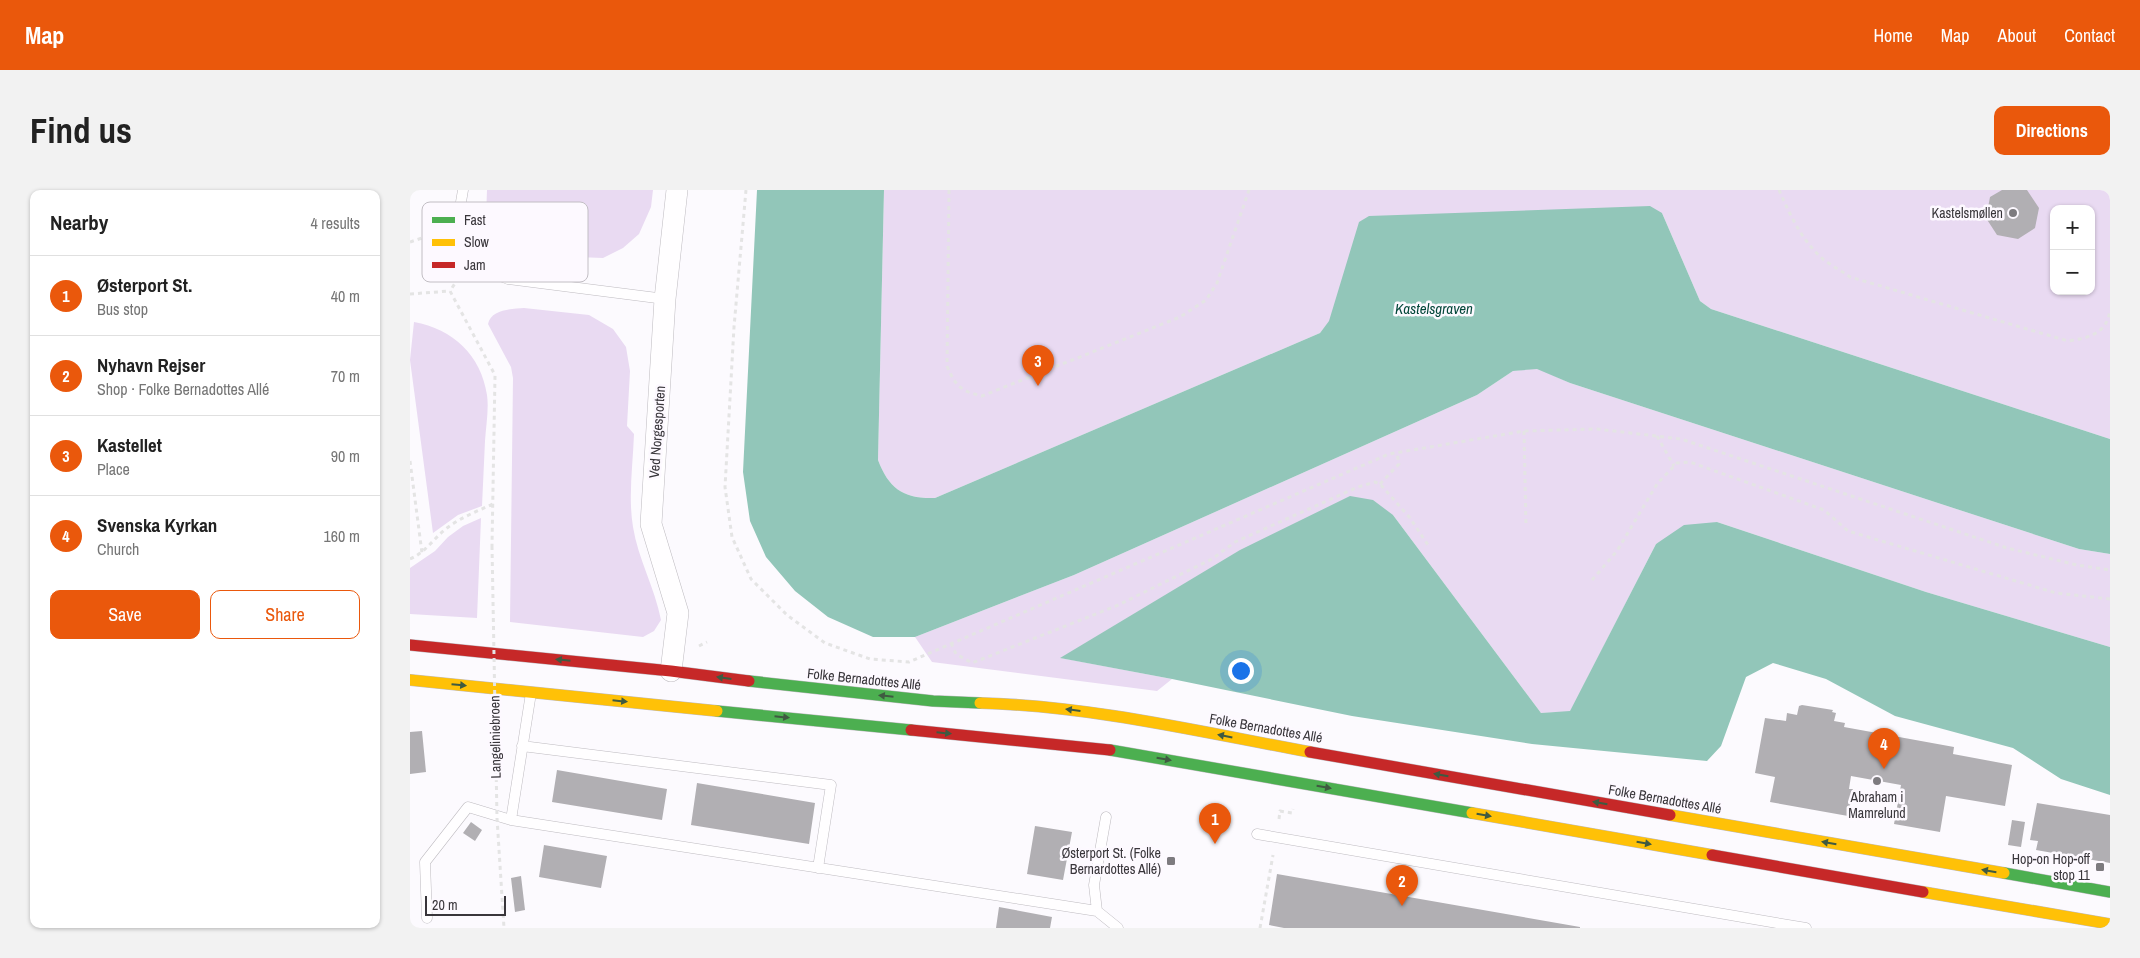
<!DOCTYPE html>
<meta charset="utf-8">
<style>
:root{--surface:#fff;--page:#f2f2f2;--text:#222;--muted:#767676;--line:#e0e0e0;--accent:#ea580c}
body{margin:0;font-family:"Archivo Narrow",sans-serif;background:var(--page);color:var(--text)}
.controls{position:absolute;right:15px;top:15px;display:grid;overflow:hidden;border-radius:10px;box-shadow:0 1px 4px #0004}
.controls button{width:45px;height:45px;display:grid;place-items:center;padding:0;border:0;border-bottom:1px solid var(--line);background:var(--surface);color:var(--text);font:25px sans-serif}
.scale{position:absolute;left:15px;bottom:12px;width:81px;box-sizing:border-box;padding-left:5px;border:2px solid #39363b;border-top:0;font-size:14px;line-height:18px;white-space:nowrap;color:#39363b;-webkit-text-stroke:4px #fdf9ff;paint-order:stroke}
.you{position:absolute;left:830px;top:480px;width:18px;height:18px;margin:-12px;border:4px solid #fff;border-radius:50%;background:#1a73e8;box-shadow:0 0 0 8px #1a73e833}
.badge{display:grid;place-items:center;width:32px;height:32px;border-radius:50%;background:var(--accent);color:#fff;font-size:16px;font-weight:700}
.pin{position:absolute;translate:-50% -41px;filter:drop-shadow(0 1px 2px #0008)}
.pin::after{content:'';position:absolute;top:26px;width:18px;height:15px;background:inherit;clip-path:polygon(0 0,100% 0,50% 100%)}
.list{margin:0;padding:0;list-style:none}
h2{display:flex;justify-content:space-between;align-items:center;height:65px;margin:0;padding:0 20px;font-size:21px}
h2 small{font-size:16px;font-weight:400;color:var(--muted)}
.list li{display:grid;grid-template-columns:32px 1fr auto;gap:15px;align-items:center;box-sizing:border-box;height:80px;padding:0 20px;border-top:1px solid var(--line)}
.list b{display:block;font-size:19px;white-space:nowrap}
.list p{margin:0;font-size:16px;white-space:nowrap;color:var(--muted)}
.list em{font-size:16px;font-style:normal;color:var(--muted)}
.actions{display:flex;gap:10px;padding:15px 20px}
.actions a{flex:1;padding:11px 0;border:1px solid var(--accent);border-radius:10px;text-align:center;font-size:18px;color:var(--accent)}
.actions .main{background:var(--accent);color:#fff}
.map{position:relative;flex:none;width:1700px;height:738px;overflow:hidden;border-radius:10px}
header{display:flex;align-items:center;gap:30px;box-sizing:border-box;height:70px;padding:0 25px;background:var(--accent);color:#fff}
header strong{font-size:24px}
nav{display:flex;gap:28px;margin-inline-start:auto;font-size:18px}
.intro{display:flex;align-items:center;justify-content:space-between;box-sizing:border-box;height:120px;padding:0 30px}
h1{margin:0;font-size:35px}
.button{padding:12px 22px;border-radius:10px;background:var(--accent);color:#fff;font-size:18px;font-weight:700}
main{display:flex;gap:30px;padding:0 30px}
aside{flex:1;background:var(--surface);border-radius:10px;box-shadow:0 1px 4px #0004}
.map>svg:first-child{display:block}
.green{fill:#e9daf2;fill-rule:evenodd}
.water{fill:#92c6b9}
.building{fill:#b1afb3}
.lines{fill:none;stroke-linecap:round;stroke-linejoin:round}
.lane-casing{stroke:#bebbc0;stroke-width:11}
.street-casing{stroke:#bebbc0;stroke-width:22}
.fast-casing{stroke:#bebbc0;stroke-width:12}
.slow-casing{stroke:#bebbc0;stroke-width:12}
.jam-casing{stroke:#bebbc0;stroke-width:12}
.path{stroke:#e4e4e4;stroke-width:3;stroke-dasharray:4 4;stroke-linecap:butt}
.lane{stroke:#fffeff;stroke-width:10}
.street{stroke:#fffeff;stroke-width:21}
.fast{stroke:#4caf50;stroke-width:11}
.slow{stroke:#ffc107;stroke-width:11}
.jam{stroke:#c62828;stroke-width:11}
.path-bridge{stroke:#e4e4e4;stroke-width:3;stroke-dasharray:4 4;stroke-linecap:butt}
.oneway{fill:#3f5a41}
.poi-dot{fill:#7d7b7f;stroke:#fdf9ff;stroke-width:2}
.labels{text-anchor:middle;stroke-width:5;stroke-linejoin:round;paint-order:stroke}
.poi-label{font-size:14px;fill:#39363b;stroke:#fdf9ff;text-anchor:end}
.street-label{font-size:14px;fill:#39363b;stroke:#fdf9ff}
.water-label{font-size:15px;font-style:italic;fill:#05483b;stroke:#fdf9ff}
.key{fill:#fdf9ff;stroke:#c2bec4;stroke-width:1}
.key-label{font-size:14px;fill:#39363b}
</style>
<header>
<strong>Map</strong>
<nav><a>Home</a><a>Map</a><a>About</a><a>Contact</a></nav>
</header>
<div class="intro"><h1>Find us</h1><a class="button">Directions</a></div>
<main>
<aside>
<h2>Nearby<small>4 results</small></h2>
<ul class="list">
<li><span class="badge">1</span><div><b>Østerport St.</b><p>Bus stop</p></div><em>40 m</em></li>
<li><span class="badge">2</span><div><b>Nyhavn Rejser</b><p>Shop · Folke Bernadottes Allé</p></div><em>70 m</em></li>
<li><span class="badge">3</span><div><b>Kastellet</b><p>Place</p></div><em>90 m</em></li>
<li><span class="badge">4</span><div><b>Svenska Kyrkan</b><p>Church</p></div><em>160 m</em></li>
</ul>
<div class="actions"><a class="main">Save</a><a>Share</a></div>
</aside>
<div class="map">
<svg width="1700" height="738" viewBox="0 0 1700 738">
<rect width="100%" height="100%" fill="#fcfafe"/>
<path class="green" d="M77,0H243L241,17L229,44L213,58L193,68L115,65L95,55L76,27Z
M474,0H1700V249L1301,119L1290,111L1252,23L919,132L910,143L525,308C494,309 479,299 468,270ZM1644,19H1681V101H1644Z
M114,118L179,125L203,139L216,157L220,181L217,236L224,244C223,274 218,307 223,337C228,369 245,398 251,430L244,441L233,447L100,432L103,188L101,177L78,134C81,119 102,119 114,118Z
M4,132C43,139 71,165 77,205C79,219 76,236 75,251C74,273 73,294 72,316L48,325L23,343L0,170Z
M1127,178L1160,193L1669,359L1700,364V457L1516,402L1307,332L1246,354L1160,522L1131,523L983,325L651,468L762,489L747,501L522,472L505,447L664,385L1067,205L1103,181Z
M71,328L67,428L0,424V378L25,361L38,347L53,336Z"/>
<path class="water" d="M347,0H474L468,270C479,299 494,309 525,308L910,143L919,131L949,32L959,26L1240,16L1252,23L1290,111L1301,119L1700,249V364L1669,359L1160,193L1127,179L1103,181L1067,205L664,385L505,447H463L418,427L385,401L356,367L340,331L333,282Z
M940,306L963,310L983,325L1131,523L1160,521L1246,354L1274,335L1307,332L1516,402L1700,457V605L1651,589L1603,558L1485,526L1416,489L1363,473L1336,487L1311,556L1297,571L1122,554L942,526L762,489L650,468L830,360Z"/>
<path class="building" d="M1592,0H1617L1629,18L1625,38L1608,49L1587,45L1576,28L1580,7Z
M1392,515L1423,520L1422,522L1426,523L1424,531L1435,533L1434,537L1544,557L1543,564L1602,575L1595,616L1536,606L1530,642L1484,634L1491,595L1441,586L1439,599H1443L1438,626L1360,612L1365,587L1345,583L1355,528L1376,531L1377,523L1387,525L1389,516Z
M12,541L16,582L0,584V542Z
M147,580L257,599L252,630L142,612Z
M287,593L405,613L399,654L281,635Z
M1627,613L1700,625V673L1626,660L1628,651L1620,650Z
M1602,630L1615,632L1611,657L1598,655Z
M61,632L72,640L65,651L53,643Z
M625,636L662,642L653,690L617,684Z
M134,655L197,666L191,698L129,687Z
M867,684L1170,737V738H874L859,735Z
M111,686L115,720L105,722L101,688Z
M589,717L642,727L640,738H586Z"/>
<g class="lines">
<g class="lane-casing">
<path id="lane" d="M53,0L47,36L64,67L78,81L98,89L255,109
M121,503L101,630L687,721
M112,556L421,595L408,678
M696,627L684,695L687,721L708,738
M847,644L1396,738
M17,728L15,672L58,617L101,630"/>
</g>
<g class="street-casing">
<path id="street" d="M261,481L268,423L241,334L255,109L267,0"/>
</g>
<g class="fast-casing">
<path id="fast" d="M339,491L523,511L570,513
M307,521L501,540
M700,560L1062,623
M1594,683L1700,702"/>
</g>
<g class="slow-casing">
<path id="slow" d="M0,490L307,521
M570,513C682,516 791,542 900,562
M1062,623L1302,665
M1260,625L1594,683
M1513,702L1700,734"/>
</g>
<g class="jam-casing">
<path id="jam" d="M0,455L261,481L339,491
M501,540L700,560
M900,562L1260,625
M1302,665L1513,702"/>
</g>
<path class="path" d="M336,0L324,137L315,297L322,347L341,389L377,425L415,453L460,469L499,472L979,264L1114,241L1187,239L1271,249L1597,358L1667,375L1700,380
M539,0L537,176C546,197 551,201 572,206L770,127L796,110L807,93L839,0
M1369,0C1380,25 1392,51 1414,70C1422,76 1432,81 1440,87L1658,151C1678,148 1697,144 1700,120
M0,52L30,42
M53,81L40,101L85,185L82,356
M0,104L40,101
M1114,241L1116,337
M1247,246L1264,276
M0,271L12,363
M970,294L989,274L987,263
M0,369C16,362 23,349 37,338C50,328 67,321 83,314
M1182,390L1207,361L1247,294L1267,273L1280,272L1414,320L1438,341L1646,403L1700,409
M541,453L546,464L562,473L706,416L802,369L825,352L948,297L965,292L970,294L1000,328L1020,358
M289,456L297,452
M869,629L870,621L882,623L883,619
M850,738L863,665"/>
<use href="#lane" class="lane"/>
<use href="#street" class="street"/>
<use href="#fast" class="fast"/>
<use href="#slow" class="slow"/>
<use href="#jam" class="jam"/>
<path class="path-bridge" d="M82,356L87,628L94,738"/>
</g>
<defs><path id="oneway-solid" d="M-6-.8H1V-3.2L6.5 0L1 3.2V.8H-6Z" transform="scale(1.25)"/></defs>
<g class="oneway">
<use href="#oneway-solid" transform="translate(153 470) rotate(-174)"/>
<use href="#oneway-solid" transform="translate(314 488) rotate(-172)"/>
<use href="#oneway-solid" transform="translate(49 495) rotate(5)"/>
<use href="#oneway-solid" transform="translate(476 506) rotate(-174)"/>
<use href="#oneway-solid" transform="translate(210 511) rotate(6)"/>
<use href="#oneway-solid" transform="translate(663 520) rotate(-173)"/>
<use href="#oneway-solid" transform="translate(372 527) rotate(6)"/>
<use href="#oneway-solid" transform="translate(534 543) rotate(6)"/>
<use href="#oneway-solid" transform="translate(815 546) rotate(-169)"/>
<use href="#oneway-solid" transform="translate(754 569) rotate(10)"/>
<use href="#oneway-solid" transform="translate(1031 585) rotate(-170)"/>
<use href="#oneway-solid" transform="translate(914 597) rotate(10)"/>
<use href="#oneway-solid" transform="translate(1190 613) rotate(-170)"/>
<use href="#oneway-solid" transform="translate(1074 625) rotate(10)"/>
<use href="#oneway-solid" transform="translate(1234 653) rotate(10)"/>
<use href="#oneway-solid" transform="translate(1419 653) rotate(-170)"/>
<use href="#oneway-solid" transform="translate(1579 681) rotate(-170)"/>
</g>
<g class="poi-dot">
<circle cx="1603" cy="23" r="5"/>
<circle cx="1467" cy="591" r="5"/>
<rect x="756" y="666" width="10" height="10" rx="2.5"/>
<rect x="1685" y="672" width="10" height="10" rx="2.5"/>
</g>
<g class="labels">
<g class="poi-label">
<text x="1593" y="28">Kastelsmøllen</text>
<text x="1467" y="612" text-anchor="middle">Abraham i<tspan x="1467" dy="16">Mamrelund</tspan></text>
<text x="751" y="668">Østerport St. (Folke<tspan x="751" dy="16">Bernardottes Allé)</tspan></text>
<text x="1680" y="674">Hop-on Hop-off<tspan x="1680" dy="16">stop 11</tspan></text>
</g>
<g class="street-label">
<text transform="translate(247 242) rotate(-86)" y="5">Ved Norgesporten</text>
<text transform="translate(454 489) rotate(6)" y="5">Folke Bernadottes Allé</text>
<text transform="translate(856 538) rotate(10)" y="5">Folke Bernadottes Allé</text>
<text transform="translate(85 547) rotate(-91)" y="5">Langeliniebroen</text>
<text transform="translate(1255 609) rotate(10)" y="5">Folke Bernadottes Allé</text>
</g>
<g class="water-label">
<text x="1024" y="124">Kastelsgraven</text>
</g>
</g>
<rect x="12" y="12" width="166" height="80" rx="8" class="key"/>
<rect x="22" y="27" width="23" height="6" fill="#4caf50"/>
<rect x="22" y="49" width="23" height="7" fill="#ffc107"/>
<rect x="22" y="72" width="23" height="6" fill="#c62828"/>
<g class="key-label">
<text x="54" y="35">Fast</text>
<text x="54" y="57">Slow</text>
<text x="54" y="80">Jam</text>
</g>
</svg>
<div class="controls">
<button>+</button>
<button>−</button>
</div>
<div class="scale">20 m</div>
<div class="you"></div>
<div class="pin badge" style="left:805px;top:654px">1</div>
<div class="pin badge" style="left:992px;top:716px">2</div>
<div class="pin badge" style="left:628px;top:196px">3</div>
<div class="pin badge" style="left:1474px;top:579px">4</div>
</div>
</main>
